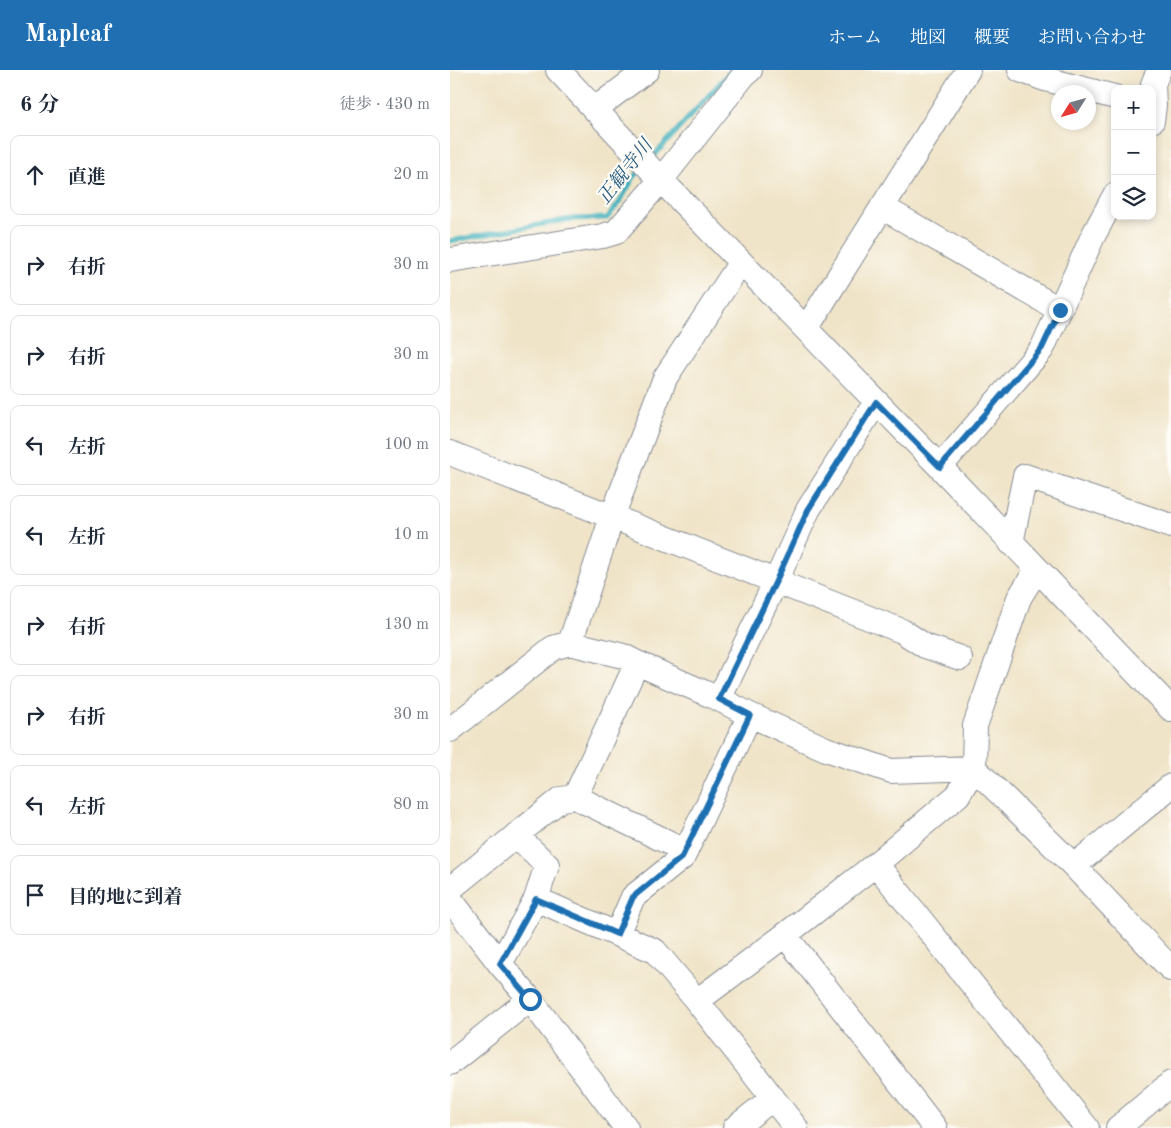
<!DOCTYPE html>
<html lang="ja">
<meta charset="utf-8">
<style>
:root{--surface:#fff;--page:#f2f2f3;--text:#1f2937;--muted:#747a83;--line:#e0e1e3;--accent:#1f6fb2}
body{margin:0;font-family:"Old Standard TT","Noto Serif JP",serif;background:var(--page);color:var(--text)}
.controls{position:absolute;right:15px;top:15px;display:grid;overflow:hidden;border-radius:10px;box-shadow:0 2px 8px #0003}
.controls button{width:45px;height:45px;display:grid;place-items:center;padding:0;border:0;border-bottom:1px solid var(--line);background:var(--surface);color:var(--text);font:25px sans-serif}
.compass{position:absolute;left:601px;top:15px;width:45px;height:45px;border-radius:50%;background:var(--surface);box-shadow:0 2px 8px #0003;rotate:233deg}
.stop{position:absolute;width:15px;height:15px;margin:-11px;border:4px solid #1f6fb2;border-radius:50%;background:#fff}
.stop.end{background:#1f6fb2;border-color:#fff;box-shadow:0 1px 5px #0008}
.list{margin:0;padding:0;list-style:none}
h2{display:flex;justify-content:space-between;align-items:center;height:65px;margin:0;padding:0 20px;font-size:21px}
h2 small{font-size:16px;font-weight:400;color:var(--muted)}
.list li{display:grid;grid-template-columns:32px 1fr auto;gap:15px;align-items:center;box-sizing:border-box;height:80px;margin:0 10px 10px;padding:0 10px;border:1px solid var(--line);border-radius:10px}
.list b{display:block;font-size:19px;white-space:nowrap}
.list em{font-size:16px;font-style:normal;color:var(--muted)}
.icon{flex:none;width:28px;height:28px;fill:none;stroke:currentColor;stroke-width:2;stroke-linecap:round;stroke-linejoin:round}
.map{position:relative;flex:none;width:721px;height:1058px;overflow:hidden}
header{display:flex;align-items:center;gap:30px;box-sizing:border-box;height:70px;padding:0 25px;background:var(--accent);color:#fff}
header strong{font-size:24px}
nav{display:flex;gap:28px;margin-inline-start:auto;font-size:18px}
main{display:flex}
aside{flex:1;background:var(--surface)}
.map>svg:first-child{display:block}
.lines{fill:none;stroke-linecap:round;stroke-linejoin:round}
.stream{stroke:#42b1bd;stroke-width:5}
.minor-casing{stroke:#868a93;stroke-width:26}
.minor{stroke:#fff;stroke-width:24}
.route{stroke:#1f6fb2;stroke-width:6}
.labels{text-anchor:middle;stroke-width:4.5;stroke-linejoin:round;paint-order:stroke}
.water-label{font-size:19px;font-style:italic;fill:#295c7f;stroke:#fdfcf7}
</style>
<header>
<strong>Mapleaf</strong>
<nav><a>ホーム</a><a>地図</a><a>概要</a><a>お問い合わせ</a></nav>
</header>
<main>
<aside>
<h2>6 分<small>徒歩 · 430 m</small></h2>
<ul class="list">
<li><svg class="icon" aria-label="ahead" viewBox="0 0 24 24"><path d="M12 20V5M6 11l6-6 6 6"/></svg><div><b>直進</b></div><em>20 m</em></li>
<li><svg class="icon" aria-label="right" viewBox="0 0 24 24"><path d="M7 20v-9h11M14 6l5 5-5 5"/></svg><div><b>右折</b></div><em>30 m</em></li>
<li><svg class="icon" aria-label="right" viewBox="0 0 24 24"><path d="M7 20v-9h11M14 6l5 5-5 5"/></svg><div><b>右折</b></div><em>30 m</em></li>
<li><svg class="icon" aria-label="left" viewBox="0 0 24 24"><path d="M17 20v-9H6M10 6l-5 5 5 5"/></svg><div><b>左折</b></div><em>100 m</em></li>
<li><svg class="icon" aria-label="left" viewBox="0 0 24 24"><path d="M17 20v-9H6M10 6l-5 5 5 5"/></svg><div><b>左折</b></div><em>10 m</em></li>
<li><svg class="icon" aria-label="right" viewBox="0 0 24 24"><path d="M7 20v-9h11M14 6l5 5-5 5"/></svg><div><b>右折</b></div><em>130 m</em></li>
<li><svg class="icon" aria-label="right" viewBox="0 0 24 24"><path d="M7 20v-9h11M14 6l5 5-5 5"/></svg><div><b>右折</b></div><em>30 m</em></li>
<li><svg class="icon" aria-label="left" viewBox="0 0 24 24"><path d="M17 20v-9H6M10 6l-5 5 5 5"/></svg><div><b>左折</b></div><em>80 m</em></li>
<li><svg class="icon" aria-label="arrive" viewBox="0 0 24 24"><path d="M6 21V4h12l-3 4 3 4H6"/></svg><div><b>目的地に到着</b></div></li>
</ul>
</aside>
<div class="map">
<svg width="721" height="1058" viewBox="0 0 721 1058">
<rect width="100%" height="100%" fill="#fdfcf7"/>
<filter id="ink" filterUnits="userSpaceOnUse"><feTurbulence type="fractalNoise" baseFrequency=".02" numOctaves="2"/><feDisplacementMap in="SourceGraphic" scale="10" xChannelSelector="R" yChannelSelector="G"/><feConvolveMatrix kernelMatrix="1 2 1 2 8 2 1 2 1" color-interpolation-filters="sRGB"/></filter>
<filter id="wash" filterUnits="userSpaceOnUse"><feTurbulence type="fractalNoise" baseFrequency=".0096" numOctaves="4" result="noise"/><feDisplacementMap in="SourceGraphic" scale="20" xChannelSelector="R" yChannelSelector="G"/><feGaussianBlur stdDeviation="1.12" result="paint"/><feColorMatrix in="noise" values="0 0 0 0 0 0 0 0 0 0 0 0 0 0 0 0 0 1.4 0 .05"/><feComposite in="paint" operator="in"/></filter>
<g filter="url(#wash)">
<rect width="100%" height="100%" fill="#f0e4c8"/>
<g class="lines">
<path class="stream" d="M201,89L282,0
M0,171L121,149L157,148L169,133L184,107L192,99"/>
</g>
</g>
<g filter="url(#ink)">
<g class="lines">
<g class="minor-casing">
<path id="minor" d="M108,0L211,110L490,397L721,639
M570,0L595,9L665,27
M145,39L197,0
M702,51L704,36L703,14L709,0
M432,137L610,240
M0,190L153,166L166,162L211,110L294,5L300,0
M356,259L518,0
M0,383L452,561L475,576L510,588
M490,397L592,279L643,166L665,125
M561,473L575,406L721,456
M187,593L173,586L120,573L162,447L215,308L291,192
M269,629L326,511L358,440L426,332
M300,645L376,679L441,701L524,698L624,796L721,899
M0,660L103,578L120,573
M125,727L187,593L269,629L300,645L233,787L183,827L167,864
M426,794L637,1058
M624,796L721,716
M0,819L111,729L125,727L236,781
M0,829L50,894L80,929L176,1058
M86,829L205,881L247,931L346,1058
M335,865L485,1058
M50,894L86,829L97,795L66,765
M247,931L335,865L426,794L508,725L524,698L525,656L569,528L587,499
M0,993L80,929
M285,1058L323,1028
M668,1058L721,1013"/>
</g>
<use href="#minor" class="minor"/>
</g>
</g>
<g class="lines" filter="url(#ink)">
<path class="route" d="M80,929L50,894L86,829L167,864L183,827L232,787L300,645L269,629L326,511L358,440L426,332L490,397L592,278L610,240"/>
</g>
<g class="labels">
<g class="water-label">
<text transform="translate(174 101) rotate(-52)" y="7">正観寺川</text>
</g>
</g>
</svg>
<div class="controls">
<button>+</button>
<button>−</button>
<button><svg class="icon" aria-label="layers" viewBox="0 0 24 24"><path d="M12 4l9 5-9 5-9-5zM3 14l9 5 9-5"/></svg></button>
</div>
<svg class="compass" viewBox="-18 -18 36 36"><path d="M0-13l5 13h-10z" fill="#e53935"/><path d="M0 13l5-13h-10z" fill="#747a83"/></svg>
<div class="stop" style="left:80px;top:929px"></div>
<div class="stop end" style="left:610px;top:240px"></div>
</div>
</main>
